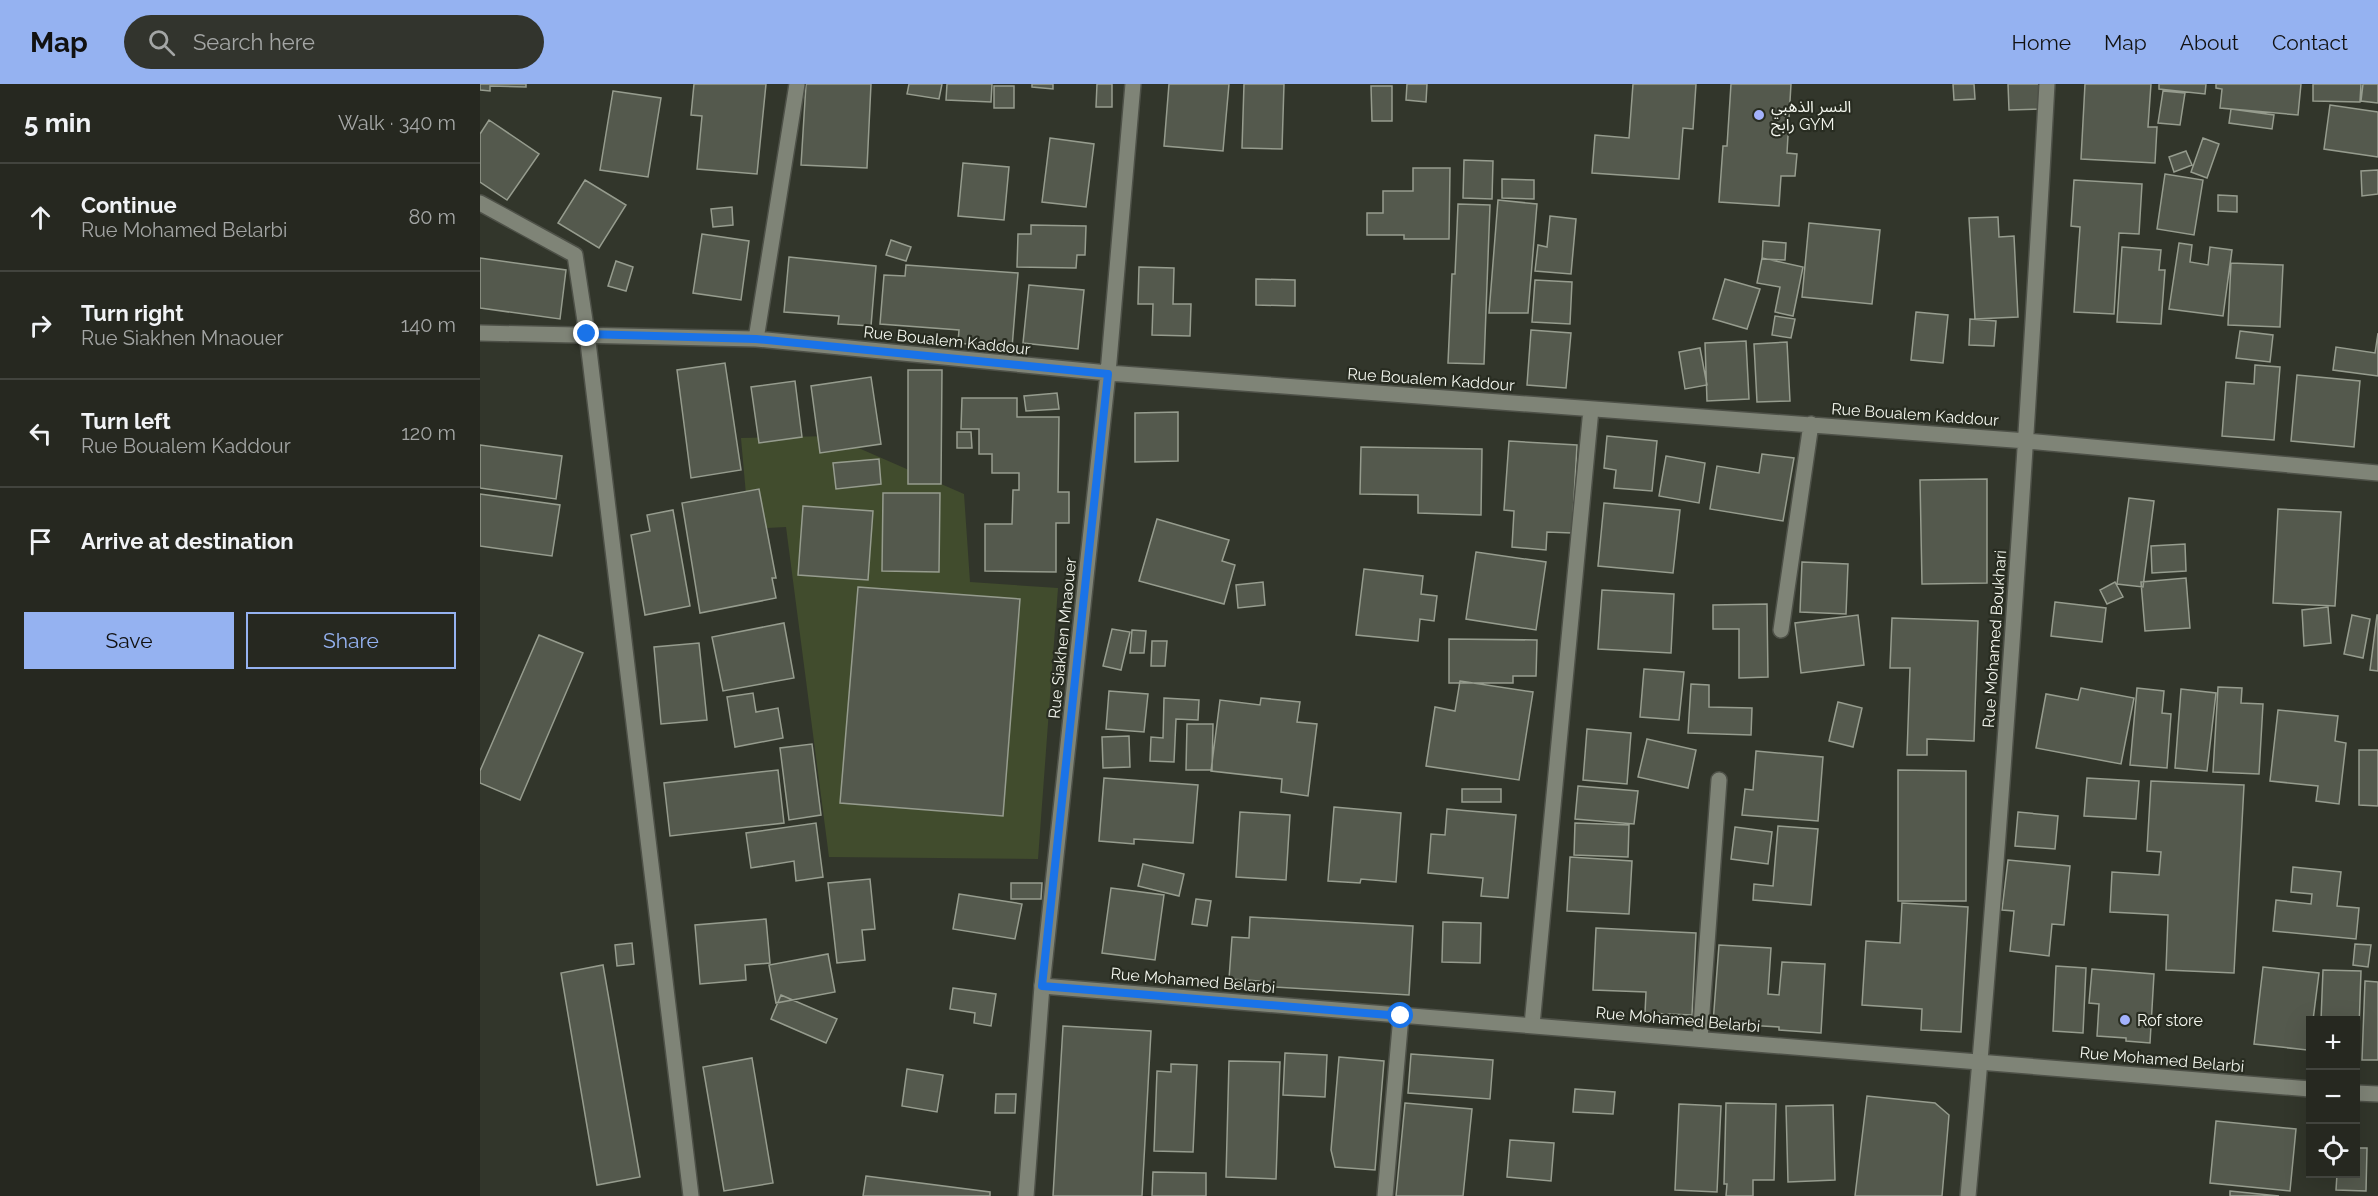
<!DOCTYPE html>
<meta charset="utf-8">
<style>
:root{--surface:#262820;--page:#32342d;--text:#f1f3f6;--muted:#a4a6a5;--line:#42443e;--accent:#95b2f1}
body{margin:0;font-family:Raleway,"Noto Sans Arabic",sans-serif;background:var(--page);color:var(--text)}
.controls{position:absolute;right:18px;bottom:18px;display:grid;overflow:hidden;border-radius:0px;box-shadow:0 6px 24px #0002}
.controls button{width:54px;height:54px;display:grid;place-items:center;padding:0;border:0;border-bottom:2px solid var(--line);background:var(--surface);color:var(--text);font:30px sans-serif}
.stop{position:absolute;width:18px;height:18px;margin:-14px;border:4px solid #1a73e8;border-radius:50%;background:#fff}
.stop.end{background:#1a73e8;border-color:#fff;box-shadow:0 2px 6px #0008}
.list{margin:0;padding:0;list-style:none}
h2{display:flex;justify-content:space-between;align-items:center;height:78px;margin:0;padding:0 24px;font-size:26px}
h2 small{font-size:20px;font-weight:400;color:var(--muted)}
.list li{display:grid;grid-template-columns:39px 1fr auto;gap:18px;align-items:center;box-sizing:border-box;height:108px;padding:0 24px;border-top:2px solid var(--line)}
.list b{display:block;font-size:22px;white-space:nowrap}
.list p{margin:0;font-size:20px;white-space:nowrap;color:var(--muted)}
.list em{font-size:20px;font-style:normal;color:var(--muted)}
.actions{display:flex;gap:12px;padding:18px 24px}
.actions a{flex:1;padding:14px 0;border:2px solid var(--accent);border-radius:0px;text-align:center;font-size:21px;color:var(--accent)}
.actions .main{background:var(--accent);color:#111}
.icon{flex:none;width:33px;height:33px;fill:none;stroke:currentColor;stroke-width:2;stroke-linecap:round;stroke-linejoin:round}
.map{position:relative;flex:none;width:1898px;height:1112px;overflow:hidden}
header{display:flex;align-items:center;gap:36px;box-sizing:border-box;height:84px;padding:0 30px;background:var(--accent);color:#111}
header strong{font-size:28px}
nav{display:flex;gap:33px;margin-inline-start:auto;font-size:21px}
.search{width:420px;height:54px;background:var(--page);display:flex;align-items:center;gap:15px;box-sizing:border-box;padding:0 21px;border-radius:33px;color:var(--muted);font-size:22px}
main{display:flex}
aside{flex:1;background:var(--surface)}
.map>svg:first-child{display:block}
.green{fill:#414c2d}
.building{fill:#54594d;stroke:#969c8e;stroke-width:1.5}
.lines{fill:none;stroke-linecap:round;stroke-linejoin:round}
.minor-casing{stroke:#4e5148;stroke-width:18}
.tertiary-casing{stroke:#4e5148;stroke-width:18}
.minor{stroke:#7f8477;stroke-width:15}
.tertiary{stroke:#7f8477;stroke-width:15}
.route{stroke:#1a73e8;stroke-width:8}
.poi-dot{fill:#a3b2fd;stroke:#282c21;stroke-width:2}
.labels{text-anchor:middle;stroke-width:4.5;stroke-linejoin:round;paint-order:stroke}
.poi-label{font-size:16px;fill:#f3f6ee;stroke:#282c21;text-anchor:start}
.street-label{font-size:16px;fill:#f3f6ee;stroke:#282c21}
</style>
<header>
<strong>Map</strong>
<div class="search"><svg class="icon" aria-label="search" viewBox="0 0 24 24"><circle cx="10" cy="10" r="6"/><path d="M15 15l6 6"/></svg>Search here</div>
<nav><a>Home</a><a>Map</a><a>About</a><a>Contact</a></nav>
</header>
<main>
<aside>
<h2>5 min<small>Walk · 340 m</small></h2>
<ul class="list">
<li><svg class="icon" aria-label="ahead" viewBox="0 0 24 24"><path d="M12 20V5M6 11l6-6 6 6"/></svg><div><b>Continue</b><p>Rue Mohamed Belarbi</p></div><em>80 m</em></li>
<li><svg class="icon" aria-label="right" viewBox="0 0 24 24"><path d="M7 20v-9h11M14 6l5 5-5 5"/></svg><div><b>Turn right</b><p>Rue Siakhen Mnaouer</p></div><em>140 m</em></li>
<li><svg class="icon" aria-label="left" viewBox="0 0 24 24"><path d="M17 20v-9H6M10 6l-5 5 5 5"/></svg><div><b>Turn left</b><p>Rue Boualem Kaddour</p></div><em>120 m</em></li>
<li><svg class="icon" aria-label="arrive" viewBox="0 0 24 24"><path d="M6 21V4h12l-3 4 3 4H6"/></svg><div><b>Arrive at destination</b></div></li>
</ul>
<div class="actions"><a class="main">Save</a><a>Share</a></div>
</aside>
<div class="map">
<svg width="1898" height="1112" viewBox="0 0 1898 1112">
<rect width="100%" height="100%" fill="#32362b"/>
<path class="green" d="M351,352L484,410L490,498L578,504L558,775L349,773L306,443L269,445L261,354Z"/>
<path class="building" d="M0,0H46V3L10,2V7L0,6Z
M214,0H286L277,90L217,85L222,32L211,31Z
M326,0H391L387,84L321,81Z
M429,0H462L459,15L427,10Z
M467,0H512L511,18L466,16Z
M552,0H573V5L552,3Z
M617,0H632V23H616Z
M689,0H749L743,67L684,62Z
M764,0H804L802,65L762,64Z
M927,0H947L946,18L926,16Z
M1153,0H1216L1213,45L1203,44L1199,95L1112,89L1115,51L1149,54Z
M1251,0H1311L1307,69L1317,70L1315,92H1301L1299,122L1239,118L1243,62H1247Z
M1473,0H1494L1495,15L1474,16Z
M1528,0H1560L1561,25L1529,26Z
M1605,0H1671L1668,43H1677L1675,79L1601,75Z
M1679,0H1726L1725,10L1679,5Z
M1736,0H1821L1818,31L1740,24L1742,5L1736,4Z
M1833,0H1881L1880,18L1833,17Z
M1883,0H1898V19L1881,17Z
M514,2H534V24H514Z
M891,2H912V37H892Z
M133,7L181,14L168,93L120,86Z
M1683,7L1705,9L1700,41L1678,39Z
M1850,21L1898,28V73L1844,65Z
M1751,25L1794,31L1792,45L1749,39Z
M9,36L59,70L27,116L0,98V50Z
M570,54L614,60L606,123L562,118Z
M1723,54L1739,60L1727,94L1711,88Z
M1706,67L1712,81L1694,88L1689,73Z
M984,76L1013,77L1012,115L983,114Z
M483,79L529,83L524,136L478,132Z
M933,84H970L969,155H924V151H887V129H903V107H933Z
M1898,86V110L1882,112L1881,87Z
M1685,90L1723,96L1714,151L1677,145Z
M1022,95L1054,96V115L1022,114Z
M105,96L146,121L119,164L78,139Z
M1594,96L1662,100L1659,150L1639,149L1634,230L1594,228L1600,143L1591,142Z
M1738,111L1757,112V128L1738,127Z
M1018,116L1057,120L1048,229H1009Z
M978,120L1010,121L1004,280L968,279L972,190H975Z
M252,123L253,141L233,143L231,125Z
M1070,132L1096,135L1091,190L1055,187L1058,161L1067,163Z
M1518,133L1519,153L1534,152L1538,233L1495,235L1489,134Z
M1329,139L1400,146L1392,220L1322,213Z
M551,141L606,142L605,171H597L596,184L537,183L538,150H551Z
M222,150L269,157L261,216L213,209Z
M411,156L431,163L426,177L406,171Z
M1283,157L1306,159L1305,176L1282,175Z
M1699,159L1712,161L1710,178L1728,181L1730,163L1752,166L1743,232L1689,225Z
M1642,163L1681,166L1679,186H1685L1681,240L1637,238Z
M309,173L396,182L391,242L358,240L359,232L304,228Z
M0,174L86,186L80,235L0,224Z
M1282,174L1323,183L1313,232L1295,228L1300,203L1277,199Z
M136,177L153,183L146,207L128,202Z
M1751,179L1803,181L1800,243L1748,241Z
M426,181L538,189L532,264L478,259L479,246L400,240L404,191L425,192Z
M659,183L694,184L693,220H711L710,252L672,251L673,220H658Z
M776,195L815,196V222L776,221Z
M1245,195L1280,205L1267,245L1233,235Z
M1055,196L1092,198L1090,240L1052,238Z
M549,201L604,206L598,265L543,259Z
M1436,228L1468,231L1463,279L1431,276Z
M1295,232L1315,235L1311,254L1292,251Z
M1490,235L1516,237L1514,262L1489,261Z
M1051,246L1091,249L1086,304L1047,301Z
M1760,247L1793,251L1790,278L1756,274Z
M1898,249V292L1853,286L1856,263L1895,269Z
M1266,257L1269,315L1227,317L1225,259Z
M1307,258L1310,317L1277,318L1274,260Z
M1220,264L1227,301L1205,305L1199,268Z
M245,279L261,386L211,394L197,286Z
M1775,281L1800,283L1794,356L1742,352L1746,298L1774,300Z
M428,286H462L461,400H428Z
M1817,291L1880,297L1874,363L1811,357Z
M391,293L401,360L340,369L331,302Z
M315,297L322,353L279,359L271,303Z
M577,309L579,325L546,327L544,312Z
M482,314H537V333H579L578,408H589V439H576V488L505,487V440H532L533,406H539V389H512V370H499V345H481Z
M698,328V377L655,378V329Z
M477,348H491L492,364H477Z
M1127,352L1177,357L1172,407L1134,404L1136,386L1124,384Z
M1029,357L1097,361L1092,449L1067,448L1066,466L1032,463L1034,427L1024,426Z
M0,361L82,372L76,415L0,404Z
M881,363L1002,365L1001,431L938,429V411L880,410Z
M1282,370L1314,374L1303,437L1230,425L1237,382L1279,389Z
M1186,372L1225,379L1219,419L1179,412Z
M399,375L401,400L356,405L353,379Z
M1507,395V499L1442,500L1440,396Z
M279,405L296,494H292L296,514L220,529L202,419Z
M403,409H460L459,488L402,487Z
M0,410L80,421L72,472L0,462Z
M1649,414L1674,417L1663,503L1637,500Z
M1124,419L1200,426L1193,489L1118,482Z
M323,422L393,427L388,496L318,491Z
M1798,425L1861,428L1855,522L1793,519Z
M193,426L210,522L165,531L151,451L170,447L167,431Z
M677,435L749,456L742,477L755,481L744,520L659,497Z
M1705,460L1706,487L1672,489L1671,462Z
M996,468L1066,478L1056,546L986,535Z
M1322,478L1368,480L1366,530L1320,528Z
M884,485L943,492L941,510L957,512L954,537L940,535L938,557L876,551Z
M1706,494L1710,544L1665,547L1661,498Z
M783,498L785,521L758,524L756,501Z
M1635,498L1643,513L1627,520L1620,506Z
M378,503L540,515L523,732L360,719Z
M1122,506L1194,510L1191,569L1118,565Z
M1575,518L1626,524L1622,558L1571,552Z
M1287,520L1288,593L1259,594V545H1233V521Z
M1848,523L1851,559L1824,562L1822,526Z
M1378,531L1384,581L1321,589L1315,539Z
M1872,531L1890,535L1883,574L1864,570Z
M1897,531H1898V587L1890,586Z
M1412,534L1498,537L1494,657L1447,655V671H1427L1430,584H1410Z
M304,539L314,594L243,607L232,553Z
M632,545L650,548L641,586L623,582Z
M652,546L666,547L664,569H650Z
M59,551L103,569L40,716L0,699V687Z
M969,555L1057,556L1056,592H1033V599H969Z
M672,557H687L685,582H671Z
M219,559L227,636L181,640L174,563Z
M1164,585L1204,588L1199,636L1160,633Z
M980,597L1053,608L1039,696L946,682L955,623L975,627Z
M1211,600L1229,601V623L1272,624L1271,651L1208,649Z
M1738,603L1762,604L1761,619L1783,620L1779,690L1733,688Z
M1601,604L1654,614L1641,680L1556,664L1566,610L1598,616Z
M1657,604L1684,607L1682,629L1691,630L1687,684L1650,681Z
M1701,605L1736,609L1727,687L1695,684Z
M629,607L668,610L664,648L626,645Z
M273,609L276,628L298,624L303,654L255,663L247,613Z
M684,614L719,616L718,636L696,635L694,678L670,677L671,653L683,654Z
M781,614L820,618L817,638L837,640L828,712L801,708L802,695L731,687L740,616L780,621Z
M1358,618L1382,624L1373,663L1349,657Z
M1798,626L1858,632L1855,657L1866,659L1859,720L1836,717L1838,702L1790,697Z
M707,640H733L732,686H706Z
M1107,645L1151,649L1147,700L1103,696Z
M649,652L650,683L623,684L622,653Z
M1167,655L1216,666L1208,704L1158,693Z
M332,660L341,731L309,736L300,664Z
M1879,666H1898V722L1879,721Z
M1276,667L1343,673L1338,737L1262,731L1265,705L1273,706Z
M298,686L304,739L190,752L184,699Z
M1418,686L1486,687V817H1418Z
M624,694L718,701L713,759L654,755V760L619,757Z
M1607,694L1659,697L1656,735L1604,732Z
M1671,697L1764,701L1754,889L1686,886L1688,831L1630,828L1632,788L1679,791L1681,768L1667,767Z
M1098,702L1158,707L1154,740L1095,735Z
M982,705H1021V718H982Z
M854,723L921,729L916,798L881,795L880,799L848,797Z
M967,725L1036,731L1028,814L1001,812L1003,794L948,789L951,750L965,751Z
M760,728L810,731L806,796L756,793Z
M1538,728L1578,732L1575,765L1535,762Z
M336,739L343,793L316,797L314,777L271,784L266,749Z
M1095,739L1149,741L1148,773L1094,771Z
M1298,742L1338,745L1331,821L1273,816L1274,800L1293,802Z
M1255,743L1292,748L1288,780L1251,775Z
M1090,773L1152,777L1149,830L1087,827Z
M1528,776L1590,782L1584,841L1572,840L1569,872L1530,867L1534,827L1522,826Z
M663,780L704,790L699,812L658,802Z
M1813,783L1861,788L1857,822L1879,824L1876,855L1793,847L1796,816L1831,820L1832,810L1811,808Z
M390,795L395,845L382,846L385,876L357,879L348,799Z
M531,799H562L561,815H531Z
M631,804L684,811L675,876L622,869Z
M479,810L542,820L535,855L473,845Z
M716,815L731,817L727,842L712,840Z
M1422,819L1488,823L1481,948L1441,946L1442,925L1382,921L1386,857L1420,859Z
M770,833L933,842L929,911L779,902V897L749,895L752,853L769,854Z
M286,835L290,879L265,881L266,896L220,900L215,841Z
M963,838L1001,839L1000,879L962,878Z
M1116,844L1216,849L1212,931L1165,929L1166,908L1113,906Z
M152,859L154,880L137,882L135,861Z
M1875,860L1891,861L1888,883L1873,881Z
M1239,861L1291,864L1288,910L1299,911L1302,878L1345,880L1341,949L1299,946V943L1233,939Z
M348,870L355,908L296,919L289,881Z
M123,881L160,1093L117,1101L81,889Z
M1576,882L1606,884L1603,949L1573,947Z
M1783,883L1839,889L1833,936H1830L1827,966L1774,960Z
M1612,885L1674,890L1670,959L1646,957V954L1617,952L1619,920L1609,919Z
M1843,886L1881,887L1878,974L1876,973V936H1841Z
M1885,897L1898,898V976H1882Z
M473,904L516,910L511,942L494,939L495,929L470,925Z
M301,911L357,935L346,959L291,935Z
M583,942L671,947L662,1112H573Z
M805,969L847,971L845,1013L803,1011Z
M931,970L1013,976L1010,1015L928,1009Z
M859,973L904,977L895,1086L855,1083L851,1066Z
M272,974L293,1099L244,1107L223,983Z
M749,977L800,978L796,1095L746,1093Z
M691,980L717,981L713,1068L674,1067L677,987L691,988Z
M427,985L463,991L457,1028L422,1022Z
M1095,1005L1135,1008L1133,1030L1093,1028Z
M516,1010H536L535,1029H515Z
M1387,1012L1455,1019L1469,1031L1462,1112H1375Z
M925,1019L992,1025L983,1112H916Z
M1246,1019L1296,1020L1294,1096H1273V1112H1246L1247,1100H1244Z
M1199,1020L1241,1022L1237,1108L1195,1106Z
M1353,1021L1355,1096L1308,1098L1306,1022Z
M1736,1037L1816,1045L1810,1107L1730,1099Z
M1030,1056L1074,1059L1071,1097L1027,1093Z
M1876,1064H1887L1886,1107L1856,1106L1857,1090H1876Z
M673,1088L726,1089V1112H672Z
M386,1092L510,1108V1112H383Z
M1750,1107L1799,1112H1750Z"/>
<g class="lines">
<g class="minor-casing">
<path id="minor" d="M0,119L95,171L107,250L211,1112
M0,249L276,255L628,289L1547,357L1898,389
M276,255L317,0
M1301,546L1331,340
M1052,941L1111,325
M1220,955L1239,696
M546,1112L562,902L628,289L653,0
M905,1112L921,932
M1488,1112C1522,742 1546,371 1567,0"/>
</g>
<g class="tertiary-casing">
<path id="tertiary" d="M562,902L1830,1005
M1876,1009L1898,1010"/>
</g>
<use href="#minor" class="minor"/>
<use href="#tertiary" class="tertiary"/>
</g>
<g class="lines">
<path class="route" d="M107,250L276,255L628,290L562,902L921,932"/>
</g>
<g class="poi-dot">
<circle cx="1279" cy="31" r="6"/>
<circle cx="1645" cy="936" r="6"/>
</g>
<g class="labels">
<g class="poi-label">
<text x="1291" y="28">النسر الذهبي<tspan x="1291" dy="18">رابح GYM</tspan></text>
<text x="1657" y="942">Rof store</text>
</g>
<g class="street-label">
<text transform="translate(467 256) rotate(6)" y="6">Rue Boualem Kaddour</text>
<text transform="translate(951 295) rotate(4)" y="6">Rue Boualem Kaddour</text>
<text transform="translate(1435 330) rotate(4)" y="6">Rue Boualem Kaddour</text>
<text transform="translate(582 554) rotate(-84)" y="6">Rue Siakhen Mnaouer</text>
<text transform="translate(1514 555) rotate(-86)" y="6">Rue Mohamed Boukhari</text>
<text transform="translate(713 896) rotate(5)" y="6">Rue Mohamed Belarbi</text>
<text transform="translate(1198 935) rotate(5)" y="6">Rue Mohamed Belarbi</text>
<text transform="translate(1682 975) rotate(5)" y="6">Rue Mohamed Belarbi</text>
</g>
</g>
</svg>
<div class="controls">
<button>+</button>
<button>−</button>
<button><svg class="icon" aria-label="locate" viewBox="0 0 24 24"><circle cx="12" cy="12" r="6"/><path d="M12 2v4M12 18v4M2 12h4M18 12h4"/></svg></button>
</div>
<div class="stop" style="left:921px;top:932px"></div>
<div class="stop end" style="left:107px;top:250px"></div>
</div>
</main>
